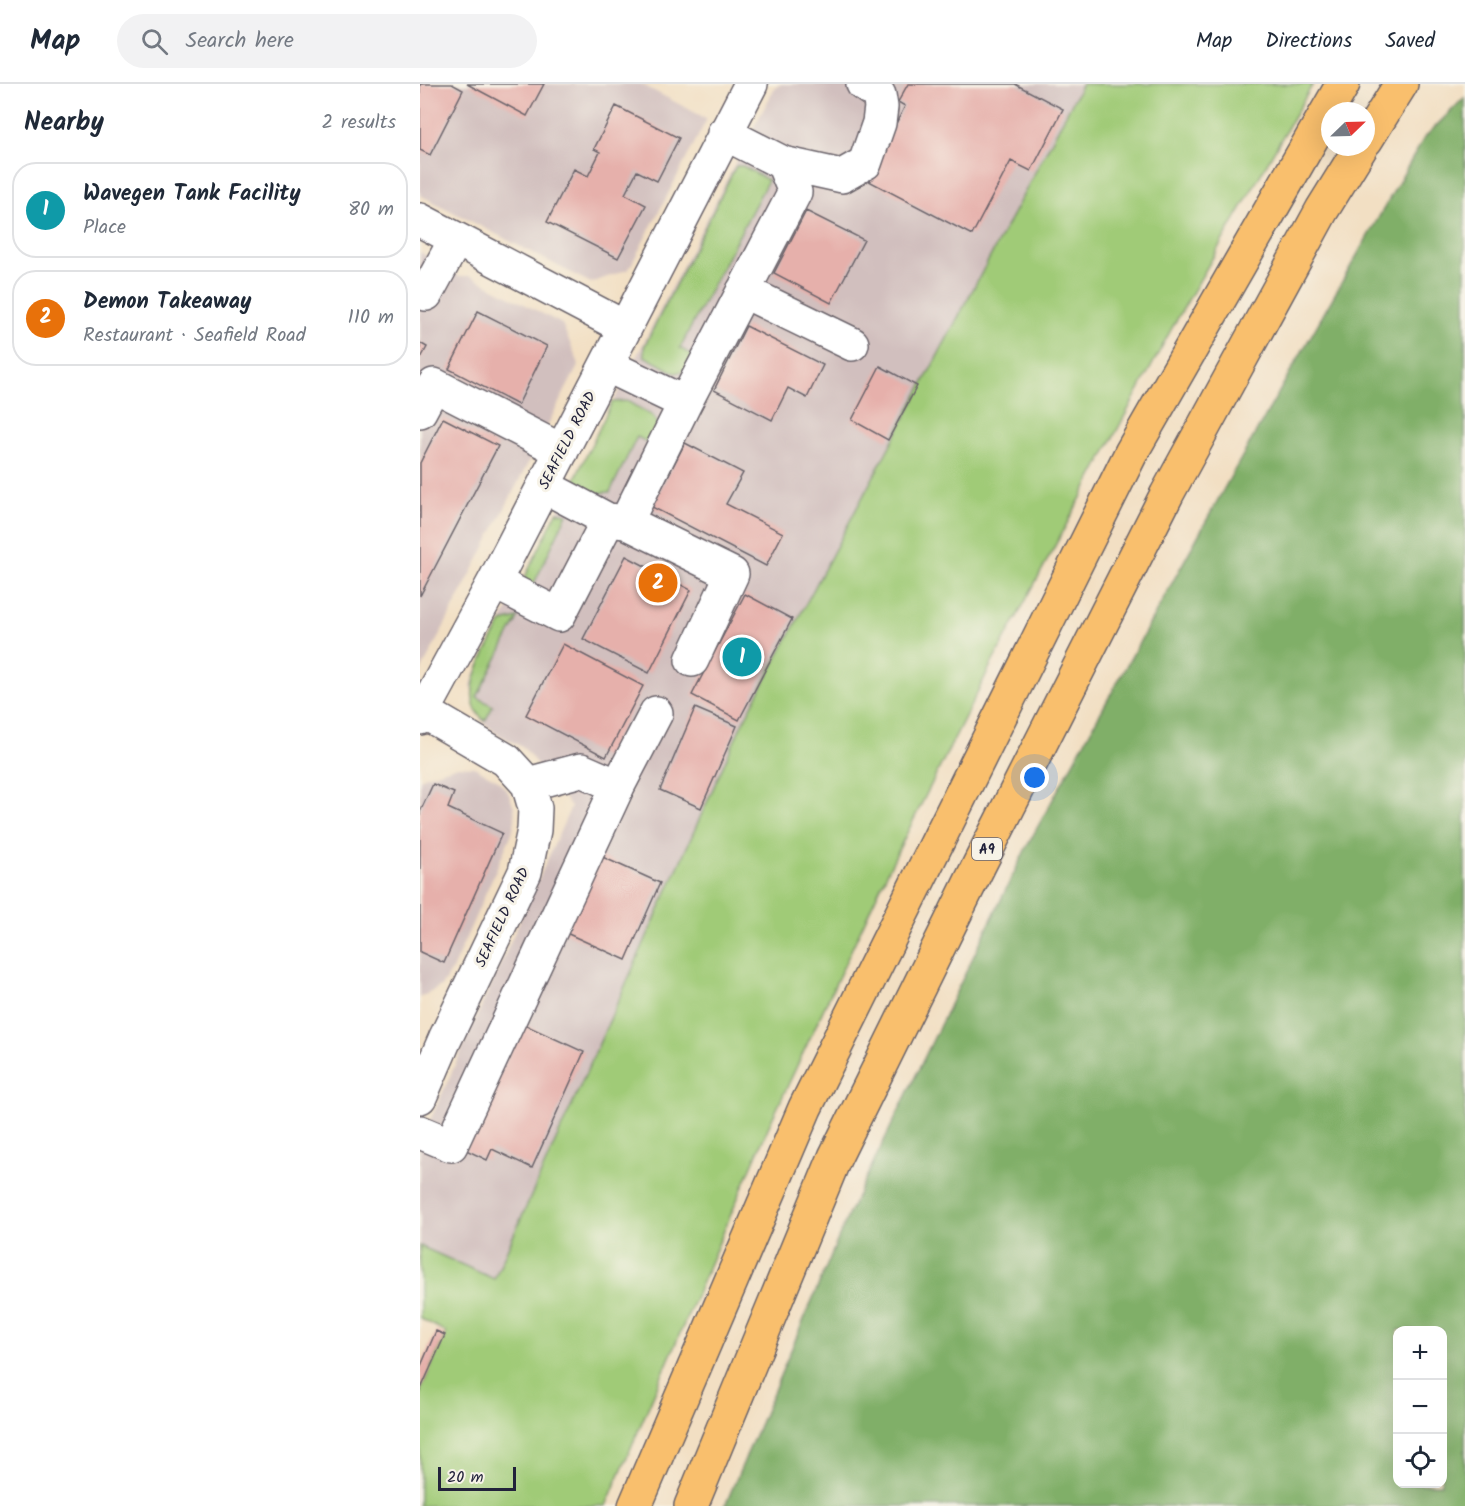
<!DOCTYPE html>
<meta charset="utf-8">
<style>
:root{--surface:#fff;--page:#f2f2f3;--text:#1f2937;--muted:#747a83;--line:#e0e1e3;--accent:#111827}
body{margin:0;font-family:Kalam,sans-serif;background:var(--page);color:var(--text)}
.controls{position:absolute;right:18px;bottom:18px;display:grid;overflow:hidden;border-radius:12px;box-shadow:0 6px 24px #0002}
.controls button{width:54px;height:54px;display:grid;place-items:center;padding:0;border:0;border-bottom:2px solid var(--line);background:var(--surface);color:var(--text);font:30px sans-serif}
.compass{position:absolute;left:901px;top:18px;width:54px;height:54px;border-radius:50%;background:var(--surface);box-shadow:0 6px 24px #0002;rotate:67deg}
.scale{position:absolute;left:18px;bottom:15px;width:78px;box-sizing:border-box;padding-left:6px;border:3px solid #22223b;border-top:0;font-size:16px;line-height:21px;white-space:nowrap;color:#22223b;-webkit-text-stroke:4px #f7f3e8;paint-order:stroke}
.you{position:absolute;left:615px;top:694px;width:21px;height:21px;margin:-15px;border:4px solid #fff;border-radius:50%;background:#1a73e8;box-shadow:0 0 0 9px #1a73e833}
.badge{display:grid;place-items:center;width:39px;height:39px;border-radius:50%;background:var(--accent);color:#fff;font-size:20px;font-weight:700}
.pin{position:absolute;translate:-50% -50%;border:3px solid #fff;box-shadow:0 2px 6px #0006}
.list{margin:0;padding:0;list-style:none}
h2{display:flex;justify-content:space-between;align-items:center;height:78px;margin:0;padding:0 24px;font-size:26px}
h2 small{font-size:20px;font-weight:400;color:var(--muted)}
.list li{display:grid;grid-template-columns:39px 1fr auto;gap:18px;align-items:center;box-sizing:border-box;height:96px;margin:0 12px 12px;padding:0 12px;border:2px solid var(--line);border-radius:24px}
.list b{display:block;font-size:22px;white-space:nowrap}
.list p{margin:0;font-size:20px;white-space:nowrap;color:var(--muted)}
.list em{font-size:20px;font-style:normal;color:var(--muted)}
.icon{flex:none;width:33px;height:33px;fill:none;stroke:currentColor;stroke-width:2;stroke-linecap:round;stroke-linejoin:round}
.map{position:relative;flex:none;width:1045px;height:1422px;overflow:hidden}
header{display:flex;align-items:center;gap:36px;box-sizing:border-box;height:84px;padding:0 30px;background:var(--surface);border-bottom:2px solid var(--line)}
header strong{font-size:28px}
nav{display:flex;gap:33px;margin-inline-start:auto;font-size:21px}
.search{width:420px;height:54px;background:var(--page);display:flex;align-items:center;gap:15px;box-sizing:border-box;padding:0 21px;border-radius:33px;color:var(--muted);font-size:22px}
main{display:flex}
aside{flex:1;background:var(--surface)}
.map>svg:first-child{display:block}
.industrial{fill:#d1bfbe}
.green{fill:#a0cb77;stroke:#617659;stroke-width:1.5}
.forest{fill:#80af68;stroke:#516852;stroke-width:1.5;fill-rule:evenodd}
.building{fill:#e6b0ab}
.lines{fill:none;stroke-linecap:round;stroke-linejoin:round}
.minor-casing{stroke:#6b646b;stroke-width:36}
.highway-casing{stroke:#6b646b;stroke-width:36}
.minor{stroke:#fff;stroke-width:33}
.highway{stroke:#f9bf6d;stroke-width:33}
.labels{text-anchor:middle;stroke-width:6;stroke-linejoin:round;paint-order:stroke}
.shield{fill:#f7f3e8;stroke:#62616f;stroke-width:1.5}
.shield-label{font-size:14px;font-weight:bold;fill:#22223b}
.street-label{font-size:15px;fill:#22223b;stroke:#f7f3e8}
</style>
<header>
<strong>Map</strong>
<div class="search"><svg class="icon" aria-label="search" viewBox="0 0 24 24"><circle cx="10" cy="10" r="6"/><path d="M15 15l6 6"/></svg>Search here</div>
<nav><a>Map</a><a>Directions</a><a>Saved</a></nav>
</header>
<main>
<aside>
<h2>Nearby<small>2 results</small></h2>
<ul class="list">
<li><span class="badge" style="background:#0f9aa8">1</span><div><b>Wavegen Tank Facility</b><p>Place</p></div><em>80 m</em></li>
<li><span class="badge" style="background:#e8710a">2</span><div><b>Demon Takeaway</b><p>Restaurant · Seafield Road</p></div><em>110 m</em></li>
</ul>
</aside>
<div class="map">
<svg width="1045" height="1422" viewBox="0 0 1045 1422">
<rect width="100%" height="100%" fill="#f7f3e8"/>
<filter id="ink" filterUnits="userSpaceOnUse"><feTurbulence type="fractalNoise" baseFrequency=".0167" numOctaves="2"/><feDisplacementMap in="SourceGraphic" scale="12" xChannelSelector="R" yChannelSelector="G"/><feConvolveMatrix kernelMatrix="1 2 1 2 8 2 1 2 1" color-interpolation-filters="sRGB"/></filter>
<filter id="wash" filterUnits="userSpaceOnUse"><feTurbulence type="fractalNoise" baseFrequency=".008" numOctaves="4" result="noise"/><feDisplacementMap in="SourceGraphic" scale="24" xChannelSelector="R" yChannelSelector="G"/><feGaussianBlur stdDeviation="1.35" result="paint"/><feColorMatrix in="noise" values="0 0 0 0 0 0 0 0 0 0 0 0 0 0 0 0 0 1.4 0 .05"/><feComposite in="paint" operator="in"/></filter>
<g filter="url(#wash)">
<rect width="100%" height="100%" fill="#f2dfc3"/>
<path class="industrial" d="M0,0H221L287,35L209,185L171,199L0,111Z
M361,0H662L321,642L73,1196L0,1162V1059L151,723L104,664L76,649L62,637L54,622L51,602L54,591L327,56L355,4Z
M0,168L39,192H51L142,240L159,280L0,589Z
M38,682L54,683L78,696L88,708L94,723L95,736L92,749L31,888L21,902L0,914V696L6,692Z"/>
<path class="green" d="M662,0H893L752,244L571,581L470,783L348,1044L186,1422H0V1308L26,1248L0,1234V1162L74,1195L321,642Z
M316,82H323L348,96L260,264L280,276L264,287L255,289L224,272V263Z
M207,317L233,332L240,343L235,362L217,353L190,408L167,410L153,399L192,318Z
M137,428L147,430L111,506L103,497Z
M98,534L57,613L73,622L65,637C34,613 69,563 82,538Z"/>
<path class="forest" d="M1045,13V1422H305L429,1129L606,764L811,392L1004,54ZM978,1246H1022V1400H978Z"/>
<g id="blocks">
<path class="building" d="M0,0H32L43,6L10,71L0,66Z
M47,0H124L107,32Z
M488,0H595L643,25L611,87L591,77L552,151L447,96L485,22L478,18Z
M196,22L259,54L237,97L217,87L205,110L226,121L198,174L127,138L154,85L168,92L180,68L174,65Z
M386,127L444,156L411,219L354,189Z
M58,227L127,262L98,321L29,285Z
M326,242L403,281L387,314L368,304L352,336L294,306Z
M0,259L7,263L0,276Z
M460,282L497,302L468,356L432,336Z
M23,334L78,362L0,512V379Z
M265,359L323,389L306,420L363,449L346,482L232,423Z
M206,472L271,506L229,589L163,555Z
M325,510L372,535L319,636L272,611Z
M143,560L223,602L186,673L106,631Z
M275,624L317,642L281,724L240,706Z
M13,700L34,709L28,724L82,749L24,879L0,868V728Z
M178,771L240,799L206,876L144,848Z
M103,940L164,968L112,1084L72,1065L67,1076L46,1066Z
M16,1247L25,1251L0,1307V1284Z"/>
</g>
</g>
<g filter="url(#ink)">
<use href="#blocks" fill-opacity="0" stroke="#6b646b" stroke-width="1.5"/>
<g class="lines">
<g class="minor-casing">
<path id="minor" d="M363,79L422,92L445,79L459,39L461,23L459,11L443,0
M0,136L204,243
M0,206L6,210L36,155
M323,207L432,260
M186,281L265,319
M0,327L14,301L142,367
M124,402L188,436L206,438L312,490L272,576
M206,438L265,319L375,108L363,79L304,49
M74,498L139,531L188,436
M0,634L74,498L331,0
M108,700L161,686L198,702L236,629
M0,1013L25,955L105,788L114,746L115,724L108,700L86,676L4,628
M0,1048L31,1061L198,702"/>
</g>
<g class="highway-casing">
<path id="highway" d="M946,56L981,0
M215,1422L385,1024L711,369L923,0
M271,1422L415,1073L559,781L747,410L902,126L941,63"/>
</g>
<use href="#minor" class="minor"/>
<use href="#highway" class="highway"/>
</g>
</g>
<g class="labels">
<rect class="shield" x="552" y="754" width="30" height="22" rx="4.5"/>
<g class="shield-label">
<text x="567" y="770">A9</text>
</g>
<g class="street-label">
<text transform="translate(147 356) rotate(-63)" y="5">SEAFIELD ROAD</text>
<text transform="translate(82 833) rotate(-65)" y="5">SEAFIELD ROAD</text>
</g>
</g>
</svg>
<div class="controls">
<button>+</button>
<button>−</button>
<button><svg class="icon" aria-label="locate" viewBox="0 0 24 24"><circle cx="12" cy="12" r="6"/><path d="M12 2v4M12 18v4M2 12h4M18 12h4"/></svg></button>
</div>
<svg class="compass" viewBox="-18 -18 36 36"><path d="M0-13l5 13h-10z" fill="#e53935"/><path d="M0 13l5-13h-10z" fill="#747a83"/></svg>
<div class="scale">20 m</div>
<div class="you"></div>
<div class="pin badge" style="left:322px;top:573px;background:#0f9aa8">1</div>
<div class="pin badge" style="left:238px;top:499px;background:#e8710a">2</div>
</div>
</main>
